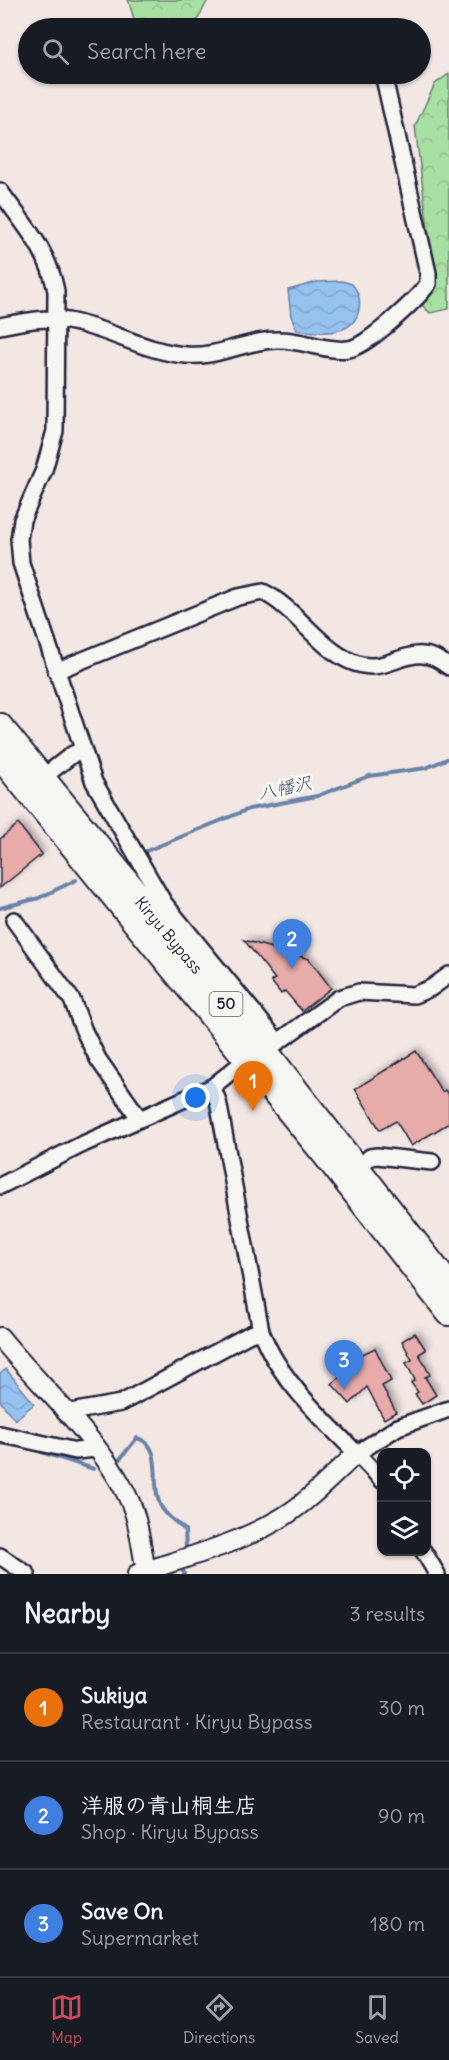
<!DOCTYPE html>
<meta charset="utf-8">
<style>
:root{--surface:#171b24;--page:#20242c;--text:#f1f3f6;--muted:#9ea1a6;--line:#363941;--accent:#d1495b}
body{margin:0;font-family:Delius,"Klee One",sans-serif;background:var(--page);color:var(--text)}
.controls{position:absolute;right:18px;bottom:18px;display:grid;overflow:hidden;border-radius:12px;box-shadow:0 2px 4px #0004}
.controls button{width:54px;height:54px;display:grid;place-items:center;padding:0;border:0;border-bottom:2px solid var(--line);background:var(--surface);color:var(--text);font:30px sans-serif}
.you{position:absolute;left:196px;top:1098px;width:21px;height:21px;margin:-15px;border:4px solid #fff;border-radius:50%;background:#1a73e8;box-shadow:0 0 0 9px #1a73e833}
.badge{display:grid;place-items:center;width:39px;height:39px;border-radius:50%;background:var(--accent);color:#fff;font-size:20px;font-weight:700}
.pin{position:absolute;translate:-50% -50px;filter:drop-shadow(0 2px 3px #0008)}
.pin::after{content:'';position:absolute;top:32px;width:21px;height:18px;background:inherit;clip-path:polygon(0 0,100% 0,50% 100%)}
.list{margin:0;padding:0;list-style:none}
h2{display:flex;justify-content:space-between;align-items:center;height:78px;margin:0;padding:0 24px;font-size:26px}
h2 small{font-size:20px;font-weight:400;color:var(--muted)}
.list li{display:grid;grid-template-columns:39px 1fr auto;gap:18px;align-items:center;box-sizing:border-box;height:108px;padding:0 24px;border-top:2px solid var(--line)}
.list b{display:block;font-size:22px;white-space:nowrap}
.list p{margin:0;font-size:20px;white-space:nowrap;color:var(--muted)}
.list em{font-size:20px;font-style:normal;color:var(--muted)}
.icon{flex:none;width:33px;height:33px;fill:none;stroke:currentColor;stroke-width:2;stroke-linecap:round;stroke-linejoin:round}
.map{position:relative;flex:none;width:449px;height:1574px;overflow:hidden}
.search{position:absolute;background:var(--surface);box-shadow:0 2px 4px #0004;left:18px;right:18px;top:18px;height:66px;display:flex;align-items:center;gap:15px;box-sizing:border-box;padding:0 21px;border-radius:33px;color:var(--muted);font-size:22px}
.sheet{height:402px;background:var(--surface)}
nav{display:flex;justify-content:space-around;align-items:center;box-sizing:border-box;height:84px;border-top:2px solid var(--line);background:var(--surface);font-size:16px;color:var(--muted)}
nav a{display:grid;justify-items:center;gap:3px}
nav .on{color:var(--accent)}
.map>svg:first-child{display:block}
.forest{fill:url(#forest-crowns);stroke:#65806e;stroke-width:1.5}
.water{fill:url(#water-waves);stroke:#6882a8;stroke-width:1.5}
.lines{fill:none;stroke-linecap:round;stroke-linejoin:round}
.stream{stroke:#6882a8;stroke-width:4}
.building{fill:#e7aba9;stroke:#22223b;stroke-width:1.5;filter:url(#shadow)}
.minor-casing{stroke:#22223b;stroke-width:20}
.tertiary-casing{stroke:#22223b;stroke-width:22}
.trunk-casing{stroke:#22223b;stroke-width:28}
.minor{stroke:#f6f6f2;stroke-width:15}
.tertiary{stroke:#f6f6f2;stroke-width:18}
.trunk{stroke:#f6f6f2;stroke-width:24}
.labels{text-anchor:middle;stroke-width:6;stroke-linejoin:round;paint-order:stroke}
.shield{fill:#f6f6f2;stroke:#626272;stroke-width:1.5}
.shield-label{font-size:15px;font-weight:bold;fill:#22223b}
.street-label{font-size:16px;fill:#22223b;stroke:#f6f6f2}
.water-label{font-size:18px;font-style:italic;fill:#455271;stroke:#f6f6f2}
</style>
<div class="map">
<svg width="449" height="1574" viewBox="0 0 449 1574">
<defs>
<pattern id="forest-crowns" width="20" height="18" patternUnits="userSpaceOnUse" patternTransform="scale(1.5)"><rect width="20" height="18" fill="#a8dfa2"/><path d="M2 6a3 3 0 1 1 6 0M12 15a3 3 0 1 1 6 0" fill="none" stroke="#90bf8c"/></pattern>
<pattern id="water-waves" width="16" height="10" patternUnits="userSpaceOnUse" patternTransform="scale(1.5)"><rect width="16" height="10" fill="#96c2f0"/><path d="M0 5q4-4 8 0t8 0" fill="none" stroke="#81a6cf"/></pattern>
<filter id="shadow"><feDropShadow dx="3.5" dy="-3.5" stdDeviation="3" flood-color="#0004"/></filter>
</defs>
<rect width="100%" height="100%" fill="#f3e7e3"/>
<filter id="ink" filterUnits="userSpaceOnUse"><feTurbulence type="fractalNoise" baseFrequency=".0167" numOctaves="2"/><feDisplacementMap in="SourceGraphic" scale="12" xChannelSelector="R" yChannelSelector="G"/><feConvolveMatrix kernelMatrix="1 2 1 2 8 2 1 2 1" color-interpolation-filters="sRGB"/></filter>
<g filter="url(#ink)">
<path class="forest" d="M128,0H208L193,28H137Z
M449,74V309L430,313L421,304L434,277L415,126L435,84Z"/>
<path class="water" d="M342,281L352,284C365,299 361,324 340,330C326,334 311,332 297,330L291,316L288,290L317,282Z
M6,1369L34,1404L15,1420L0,1401V1374Z"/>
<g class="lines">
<path class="stream" d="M139,854L249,809L317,796L369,776L426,768L449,758
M0,908L39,898L76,880
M0,1443L19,1446
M26,1447L94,1469
M116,1464L137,1438C164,1445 151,1482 159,1502C163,1514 176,1522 185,1530L186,1548
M183,1571L184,1574"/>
</g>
<path class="building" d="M18,824L42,854L0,888V839Z
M244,940L309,959L331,988L302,1011L285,991L281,994L271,981L275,979Z
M416,1051L442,1092L445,1090L449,1096V1123L411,1146L396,1121L380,1130L355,1089Z
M415,1333L426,1350L419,1354L430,1375L425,1377L436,1395L422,1404L415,1394L418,1392L411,1383L415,1380L406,1363L412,1360L402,1341Z
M375,1348L391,1381L382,1386L396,1412L384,1419L367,1387L350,1404L332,1384L356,1362L354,1358Z"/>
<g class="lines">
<g class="minor-casing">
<path id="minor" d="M0,191C24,225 48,249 56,291L55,431L44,470L22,520L19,539L21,563L94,782L164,903L278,1042
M0,326C22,322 45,316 68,321C108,328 145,352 186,355C219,358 248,339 280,340C303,340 326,352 348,349C366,348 417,299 428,284V273L384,78
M56,671L238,597L263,592C297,608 325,658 362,665C395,672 413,637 449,667
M42,778L73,754L81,751
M14,920L72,1000L84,1031L98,1059L139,1118
M212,1087L218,1101L261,1331C282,1389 342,1435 382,1480
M358,1168L370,1157L377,1156L432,1162
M0,1186L81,1145L212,1087L247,1059L278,1042L339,998L359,992L414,995L431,988L449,975
M65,1413L121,1403L250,1334L261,1331
M0,1434L76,1451L96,1449
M356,1454L398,1427L449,1409
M424,1552L437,1574
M0,1556L27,1574"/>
</g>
<g class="tertiary-casing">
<path id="tertiary" d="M0,1337C41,1388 105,1443 131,1504C140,1525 141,1548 146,1571
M137,1574C186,1557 239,1544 283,1517C310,1500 333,1475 356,1454"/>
</g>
<g class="trunk-casing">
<path id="trunk" d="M0,726L264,1049L449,1285
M0,757L329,1160L449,1313"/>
</g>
<use href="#minor" class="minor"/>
<use href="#tertiary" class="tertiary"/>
<use href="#trunk" class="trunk"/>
</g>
</g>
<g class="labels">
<rect class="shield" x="209.5" y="992" width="33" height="24" rx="4.5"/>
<g class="shield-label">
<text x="226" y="1009">50</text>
</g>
<g class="street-label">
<text transform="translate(169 935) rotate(50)" y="6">Kiryu Bypass</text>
</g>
<g class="water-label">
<text transform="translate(285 788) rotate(-12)" y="6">八幡沢</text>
</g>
</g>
</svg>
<div class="controls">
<button><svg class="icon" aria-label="locate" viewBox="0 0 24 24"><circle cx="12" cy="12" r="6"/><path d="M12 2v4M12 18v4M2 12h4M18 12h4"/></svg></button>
<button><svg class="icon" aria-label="layers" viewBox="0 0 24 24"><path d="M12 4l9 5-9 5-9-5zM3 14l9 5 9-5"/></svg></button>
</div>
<div class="you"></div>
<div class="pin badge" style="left:253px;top:1111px;background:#e8710a">1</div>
<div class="pin badge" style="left:292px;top:969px;background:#3f7fe0">2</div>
<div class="pin badge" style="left:344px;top:1390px;background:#3f7fe0">3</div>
<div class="search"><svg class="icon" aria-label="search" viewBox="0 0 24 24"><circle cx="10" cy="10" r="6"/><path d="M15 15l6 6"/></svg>Search here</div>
</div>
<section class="sheet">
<h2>Nearby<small>3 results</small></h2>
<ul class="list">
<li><span class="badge" style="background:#e8710a">1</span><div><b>Sukiya</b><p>Restaurant · Kiryu Bypass</p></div><em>30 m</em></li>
<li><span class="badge" style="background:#3f7fe0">2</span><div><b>洋服の青山桐生店</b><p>Shop · Kiryu Bypass</p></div><em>90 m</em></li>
<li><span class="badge" style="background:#3f7fe0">3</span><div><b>Save On</b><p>Supermarket</p></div><em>180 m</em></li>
</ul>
</section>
<nav>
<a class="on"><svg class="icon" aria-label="map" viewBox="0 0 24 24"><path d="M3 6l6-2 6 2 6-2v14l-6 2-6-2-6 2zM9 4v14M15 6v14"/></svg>Map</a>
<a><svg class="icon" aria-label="directions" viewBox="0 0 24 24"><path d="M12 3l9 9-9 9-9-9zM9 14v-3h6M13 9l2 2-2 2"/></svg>Directions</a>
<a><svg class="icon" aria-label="saved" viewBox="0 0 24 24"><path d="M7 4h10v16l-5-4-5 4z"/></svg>Saved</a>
</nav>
